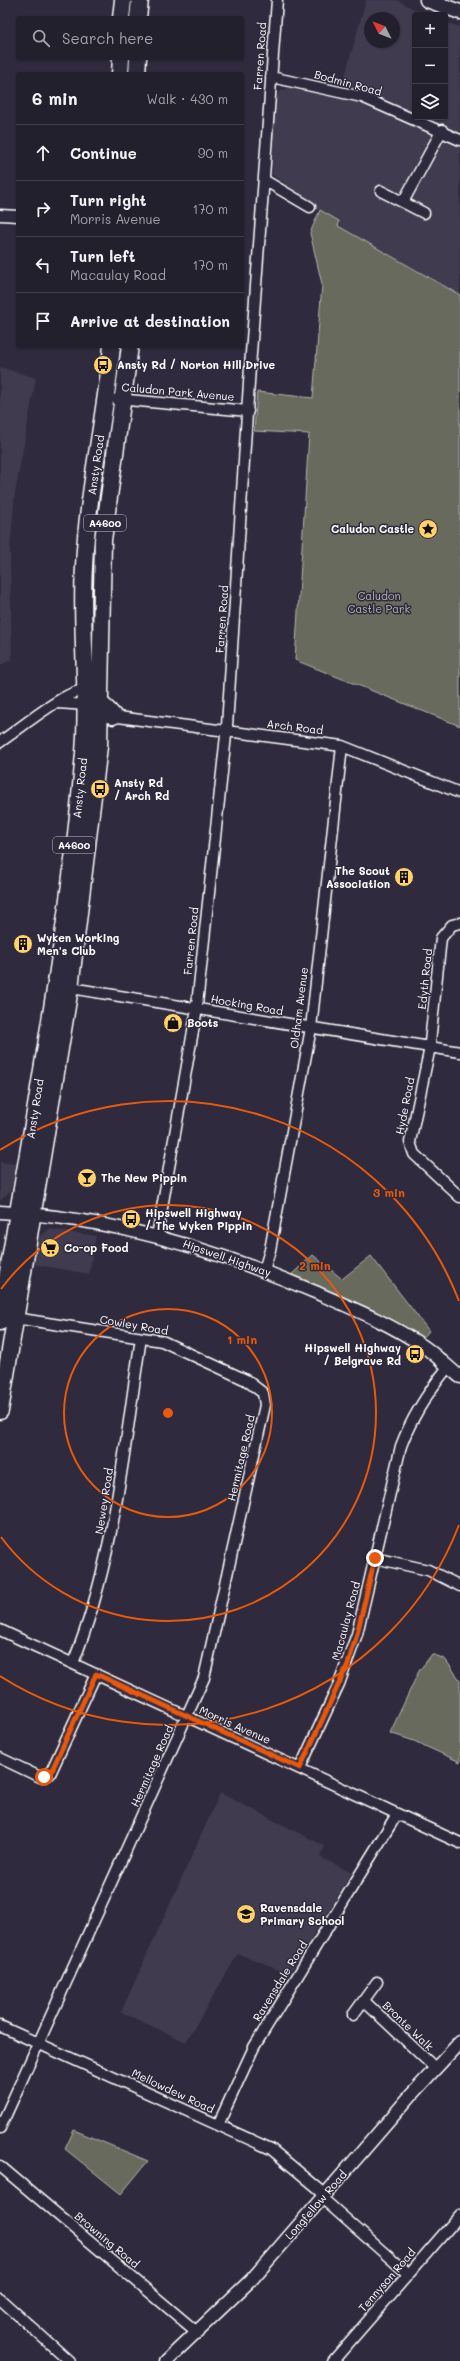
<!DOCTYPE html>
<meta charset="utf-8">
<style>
:root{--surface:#23202e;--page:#2f2d3a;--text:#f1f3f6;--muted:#a3a3aa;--line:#403e4a}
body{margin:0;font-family:Mali,sans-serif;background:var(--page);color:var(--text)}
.controls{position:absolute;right:12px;top:12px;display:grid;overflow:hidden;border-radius:4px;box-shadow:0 1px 3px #0004}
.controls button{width:36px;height:36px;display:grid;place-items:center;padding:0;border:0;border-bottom:1px solid var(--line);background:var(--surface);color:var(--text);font:20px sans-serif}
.compass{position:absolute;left:364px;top:12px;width:36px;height:36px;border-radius:50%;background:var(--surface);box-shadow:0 1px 3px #0004;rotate:312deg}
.stop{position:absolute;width:12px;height:12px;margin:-9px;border:3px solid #ea580c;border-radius:50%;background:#fff}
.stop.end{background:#ea580c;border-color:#fff;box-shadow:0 1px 4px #0008}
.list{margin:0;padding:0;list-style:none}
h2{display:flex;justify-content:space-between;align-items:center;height:52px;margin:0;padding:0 16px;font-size:17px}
h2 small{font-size:13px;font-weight:400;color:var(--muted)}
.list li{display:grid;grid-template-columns:26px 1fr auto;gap:12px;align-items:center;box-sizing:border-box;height:56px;padding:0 16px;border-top:1px solid var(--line)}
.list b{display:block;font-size:15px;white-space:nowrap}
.list p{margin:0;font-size:13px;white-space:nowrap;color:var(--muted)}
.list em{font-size:13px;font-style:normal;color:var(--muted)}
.icon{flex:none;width:22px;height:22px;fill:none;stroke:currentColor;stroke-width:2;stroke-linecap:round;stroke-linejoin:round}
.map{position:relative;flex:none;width:460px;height:2361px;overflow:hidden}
.search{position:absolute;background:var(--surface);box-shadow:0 1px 3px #0004;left:16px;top:16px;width:228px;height:44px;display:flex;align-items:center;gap:10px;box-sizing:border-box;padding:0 14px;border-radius:4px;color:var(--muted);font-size:15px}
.panel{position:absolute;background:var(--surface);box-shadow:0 1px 3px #0004;left:16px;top:72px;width:228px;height:276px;border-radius:4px}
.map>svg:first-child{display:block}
.built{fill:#3f3a50;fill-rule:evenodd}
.green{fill:#686b5d;stroke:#b4b5ae}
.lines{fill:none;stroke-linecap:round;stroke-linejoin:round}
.minor-casing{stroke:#fff;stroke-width:13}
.tertiary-casing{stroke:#fff;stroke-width:15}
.secondary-casing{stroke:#fff;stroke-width:17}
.trunk-casing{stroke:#fff;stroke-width:19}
.minor{stroke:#2f2a3d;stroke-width:10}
.tertiary{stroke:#2f2a3d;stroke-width:12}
.secondary{stroke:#2f2a3d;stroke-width:14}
.trunk{stroke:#2f2a3d;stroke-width:16}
.route{stroke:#ea580c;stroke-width:5}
.ring{fill:none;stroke:#e8590c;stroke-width:2}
.labels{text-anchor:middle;stroke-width:3;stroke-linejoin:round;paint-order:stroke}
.shield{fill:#2f2a3d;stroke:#c1bfc5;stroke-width:1}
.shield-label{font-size:10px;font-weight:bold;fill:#fff}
.street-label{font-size:11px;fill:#fff;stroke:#2f2a3d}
.poi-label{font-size:11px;font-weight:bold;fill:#fff;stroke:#2f2a3d;text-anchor:start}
.park-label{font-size:11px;fill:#b4b5ae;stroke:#2f2a3d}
.centre{fill:#e8590c;stroke:#2f2a3d;stroke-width:2}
.ring-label{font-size:12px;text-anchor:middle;font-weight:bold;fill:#e8590c;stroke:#2f2a3d;stroke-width:3;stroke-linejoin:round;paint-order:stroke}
</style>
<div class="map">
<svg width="460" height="2361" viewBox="0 0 460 2361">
<rect width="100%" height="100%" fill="#2f2a3d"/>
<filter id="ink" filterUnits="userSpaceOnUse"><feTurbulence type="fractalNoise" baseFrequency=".025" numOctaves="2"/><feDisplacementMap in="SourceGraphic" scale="8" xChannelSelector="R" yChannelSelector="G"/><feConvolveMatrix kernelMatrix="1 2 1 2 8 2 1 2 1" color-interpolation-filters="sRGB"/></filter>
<g filter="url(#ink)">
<path class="built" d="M366,0H397L425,15H415V117H445V22L460,27V295L337,226L320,210H316L315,204L272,175L276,98L279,92L290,87L339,97ZM370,18H394V42H370Z
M0,367L36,378L15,494L10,550L12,660L0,665Z
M0,1162L16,1164L11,1191L0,1201Z
M50,1229L96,1236L89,1274L31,1264L36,1239Z
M220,1793L325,1846L320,1857L352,1873L288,1976L271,1966L238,1954L186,2042L121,2012Z"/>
<path class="green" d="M320,210L339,221L338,226L460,295V726L295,660L309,434L254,431L257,392L313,398L322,284L310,233Z
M313,1255L342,1279L371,1256L429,1331L422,1339L384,1316L291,1275Z
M432,1654L445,1659L460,1680V1762L414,1741L390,1733L419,1671Z
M74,2130L148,2161L121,2194L65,2149Z"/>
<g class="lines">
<g class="minor-casing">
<path id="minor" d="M271,77L362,97L460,140
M264,180L310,207
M381,191L424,213
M403,202L442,130
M0,215L18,216
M117,399L248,411
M57,703L87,705L113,719L118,717L342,746L460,793
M0,742C15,732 67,690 81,691C94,692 111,707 118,717
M460,923L452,925L441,938L429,1052L410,1142L414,1154L460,1197
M77,989L460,1052
M157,1236L196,1014L227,726L250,367L277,0
M264,1270L270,1250L311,1028L342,746
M375,1558L428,1570L460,1586
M0,1630L460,1843
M73,1663C115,1560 124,1447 141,1338
M0,1758L40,1777L50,1774L96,1674
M300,1768L339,1684L357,1634L401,1446C412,1416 428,1392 448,1367
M364,2001L435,2068
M353,2015L377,1982
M0,2026L271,2149L325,2194
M218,2125L254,2047L397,1814
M0,2128L204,1678L265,1405L263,1393L246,1380L162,1341L15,1318
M0,2166L198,2333
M322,2198L408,2274
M0,2299L69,2361
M333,2361L460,2215"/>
</g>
<g class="tertiary-casing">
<path id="tertiary" d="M0,1212C110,1217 215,1249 315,1292C352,1308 389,1323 423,1346C436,1355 448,1367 460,1377
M166,2361L252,2279L412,2094L460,2042"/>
</g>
<g class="secondary-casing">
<path id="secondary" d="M427,0L460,12"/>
</g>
<g class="trunk-casing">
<path id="trunk" d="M121,18L123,0
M138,18L140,0
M120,74L121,58
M137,74L138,58
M0,1322C29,1137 67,951 83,764C90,697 80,633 84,567C87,493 105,420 112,346
M0,1411L70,988L99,746L103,540L130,346"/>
</g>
<use href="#minor" class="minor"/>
<use href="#tertiary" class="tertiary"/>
<use href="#secondary" class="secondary"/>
<use href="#trunk" class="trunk"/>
</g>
</g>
<g class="lines" filter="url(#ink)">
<path class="route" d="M44,1777L52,1770L96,1674L300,1768L348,1664L357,1634L375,1558"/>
</g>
<g class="ring">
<circle cx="168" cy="1413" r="104"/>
<path d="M1 1289A208 208 0 1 1 1 1537"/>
<path d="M459 1525A312 312 0 0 1 0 1676M0 1150A312 312 0 0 1 459 1301"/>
</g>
<defs>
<g id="bus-disc" transform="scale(1)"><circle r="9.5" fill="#ffd166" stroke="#2f2a3d"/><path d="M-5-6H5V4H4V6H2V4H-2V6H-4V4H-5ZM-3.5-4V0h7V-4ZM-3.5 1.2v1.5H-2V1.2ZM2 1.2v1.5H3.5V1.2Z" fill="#111"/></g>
<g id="sight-disc" transform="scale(1)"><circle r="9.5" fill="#ffd166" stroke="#2f2a3d"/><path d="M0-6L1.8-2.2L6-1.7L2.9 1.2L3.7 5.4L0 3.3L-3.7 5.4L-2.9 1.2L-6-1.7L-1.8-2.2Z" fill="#111"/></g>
<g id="building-disc" transform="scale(1)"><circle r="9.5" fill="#ffd166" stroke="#2f2a3d"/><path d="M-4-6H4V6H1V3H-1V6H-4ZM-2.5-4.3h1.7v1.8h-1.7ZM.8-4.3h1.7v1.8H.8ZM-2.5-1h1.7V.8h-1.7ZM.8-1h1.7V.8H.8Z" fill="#111"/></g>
<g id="shop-disc" transform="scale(1)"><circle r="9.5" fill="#ffd166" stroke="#2f2a3d"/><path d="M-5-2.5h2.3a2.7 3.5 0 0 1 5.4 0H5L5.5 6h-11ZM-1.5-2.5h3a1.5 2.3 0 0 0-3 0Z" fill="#111"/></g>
<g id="bar-disc" transform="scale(1)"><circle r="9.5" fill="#ffd166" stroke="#2f2a3d"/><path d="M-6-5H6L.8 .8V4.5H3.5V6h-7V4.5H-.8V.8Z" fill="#111"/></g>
<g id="supermarket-disc" transform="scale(1)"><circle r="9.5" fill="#ffd166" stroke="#2f2a3d"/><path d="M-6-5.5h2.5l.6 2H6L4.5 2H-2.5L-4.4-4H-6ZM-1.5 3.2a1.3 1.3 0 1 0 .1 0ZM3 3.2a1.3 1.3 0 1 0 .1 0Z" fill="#111"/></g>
<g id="school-disc" transform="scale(1)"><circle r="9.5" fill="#ffd166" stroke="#2f2a3d"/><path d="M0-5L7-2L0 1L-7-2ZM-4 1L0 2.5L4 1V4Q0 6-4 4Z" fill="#111"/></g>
</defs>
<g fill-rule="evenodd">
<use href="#bus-disc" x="103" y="365"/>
<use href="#sight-disc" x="428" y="529"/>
<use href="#bus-disc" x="100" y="789"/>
<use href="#building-disc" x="404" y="877"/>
<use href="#building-disc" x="23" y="944"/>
<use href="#shop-disc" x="173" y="1023"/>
<use href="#bar-disc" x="87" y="1178"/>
<use href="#bus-disc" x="131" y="1219"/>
<use href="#supermarket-disc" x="50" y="1248"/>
<use href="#bus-disc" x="415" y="1354"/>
<use href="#school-disc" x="246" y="1914"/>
</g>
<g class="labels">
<g class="shield">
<rect x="84" y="515" width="42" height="16" rx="3"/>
<rect x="53" y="837" width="42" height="16" rx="3"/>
</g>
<g class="shield-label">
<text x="105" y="527">A4600</text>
<text x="74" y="849">A4600</text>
</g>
<g class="street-label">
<text transform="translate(260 56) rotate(-86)" y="4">Farren Road</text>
<text transform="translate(348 83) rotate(15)" y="4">Bodmin Road</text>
<text transform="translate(178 392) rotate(5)" y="4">Caludon Park Avenue</text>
<text transform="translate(96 465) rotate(-82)" y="4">Ansty Road</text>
<text transform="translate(222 619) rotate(-86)" y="4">Farren Road</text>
<text transform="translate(295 727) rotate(7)" y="4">Arch Road</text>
<text transform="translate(80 788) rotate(-84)" y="4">Ansty Road</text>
<text transform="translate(191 941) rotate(-84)" y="4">Farren Road</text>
<text transform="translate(425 979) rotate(-84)" y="4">Edyth Road</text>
<text transform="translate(247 1005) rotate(10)" y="4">Hocking Road</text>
<text transform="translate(299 1008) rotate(-83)" y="4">Oldham Avenue</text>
<text transform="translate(405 1106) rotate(-79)" y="4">Hyde Road</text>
<text transform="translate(35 1109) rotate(-81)" y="4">Ansty Road</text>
<text transform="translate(227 1258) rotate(19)" y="4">Hipswell Highway</text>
<text transform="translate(134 1325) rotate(10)" y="4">Cowley Road</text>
<text transform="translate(241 1458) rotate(-77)" y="4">Hermitage Road</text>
<text transform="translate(104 1501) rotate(-81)" y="4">Newey Road</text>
<text transform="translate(346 1621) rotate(-75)" y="4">Macaulay Road</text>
<text transform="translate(235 1725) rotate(24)" y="4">Morris Avenue</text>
<text transform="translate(152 1766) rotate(-66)" y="4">Hermitage Road</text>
<text transform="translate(280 1981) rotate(-58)" y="4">Ravensdale Road</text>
<text transform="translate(408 2026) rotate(44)" y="4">Bronte Walk</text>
<text transform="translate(173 2091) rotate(25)" y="4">Mellowdew Road</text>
<text transform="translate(316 2205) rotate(-49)" y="4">Longfellow Road</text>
<text transform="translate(107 2240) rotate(40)" y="4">Browning Road</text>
<text transform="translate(387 2280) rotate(-49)" y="4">Tennyson Road</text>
</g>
<g class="poi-label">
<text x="117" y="369">Ansty Rd / Norton Hill Drive</text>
<text x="414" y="533" text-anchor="end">Caludon Castle</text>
<text x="114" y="787">Ansty Rd<tspan x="114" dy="13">/ Arch Rd</tspan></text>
<text x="390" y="875" text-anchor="end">The Scout<tspan x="390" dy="13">Association</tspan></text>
<text x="37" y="942">Wyken Working<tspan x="37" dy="13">Men's Club</tspan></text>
<text x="187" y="1027">Boots</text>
<text x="101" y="1182">The New Pippin</text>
<text x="145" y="1217">Hipswell Highway<tspan x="145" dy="13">/ The Wyken Pippin</tspan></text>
<text x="64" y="1252">Co-op Food</text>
<text x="401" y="1352" text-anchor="end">Hipswell Highway<tspan x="401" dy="13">/ Belgrave Rd</tspan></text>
<text x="260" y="1912">Ravensdale<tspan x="260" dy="13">Primary School</tspan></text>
</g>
<g class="park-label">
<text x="379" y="600">Caludon<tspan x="379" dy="13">Castle Park</tspan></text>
</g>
</g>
<circle cx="168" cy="1413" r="6" class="centre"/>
<g class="ring-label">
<text x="389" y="1197">3 min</text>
<text x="315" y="1270">2 min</text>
<text x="242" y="1344">1 min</text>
</g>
</svg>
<div class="controls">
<button>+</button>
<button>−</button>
<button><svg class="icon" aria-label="layers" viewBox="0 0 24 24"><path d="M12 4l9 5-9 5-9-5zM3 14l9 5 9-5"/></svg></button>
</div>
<svg class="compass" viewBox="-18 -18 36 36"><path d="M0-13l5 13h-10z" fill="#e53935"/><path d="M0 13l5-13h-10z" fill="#a3a3aa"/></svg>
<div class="stop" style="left:44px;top:1777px"></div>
<div class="stop end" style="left:375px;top:1558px"></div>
<div class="search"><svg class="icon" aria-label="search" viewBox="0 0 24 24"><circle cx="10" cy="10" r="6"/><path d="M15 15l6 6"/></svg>Search here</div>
<section class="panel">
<h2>6 min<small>Walk · 430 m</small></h2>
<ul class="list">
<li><svg class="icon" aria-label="ahead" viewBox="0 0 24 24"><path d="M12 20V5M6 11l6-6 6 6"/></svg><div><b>Continue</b></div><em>90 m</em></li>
<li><svg class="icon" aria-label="right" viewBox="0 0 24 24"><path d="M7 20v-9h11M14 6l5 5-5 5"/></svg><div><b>Turn right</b><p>Morris Avenue</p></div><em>170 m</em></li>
<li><svg class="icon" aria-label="left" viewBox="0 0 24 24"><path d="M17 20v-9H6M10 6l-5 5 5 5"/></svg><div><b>Turn left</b><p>Macaulay Road</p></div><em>170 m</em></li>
<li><svg class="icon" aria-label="arrive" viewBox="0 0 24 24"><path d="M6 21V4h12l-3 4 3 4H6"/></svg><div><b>Arrive at destination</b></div></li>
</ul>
</section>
</div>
